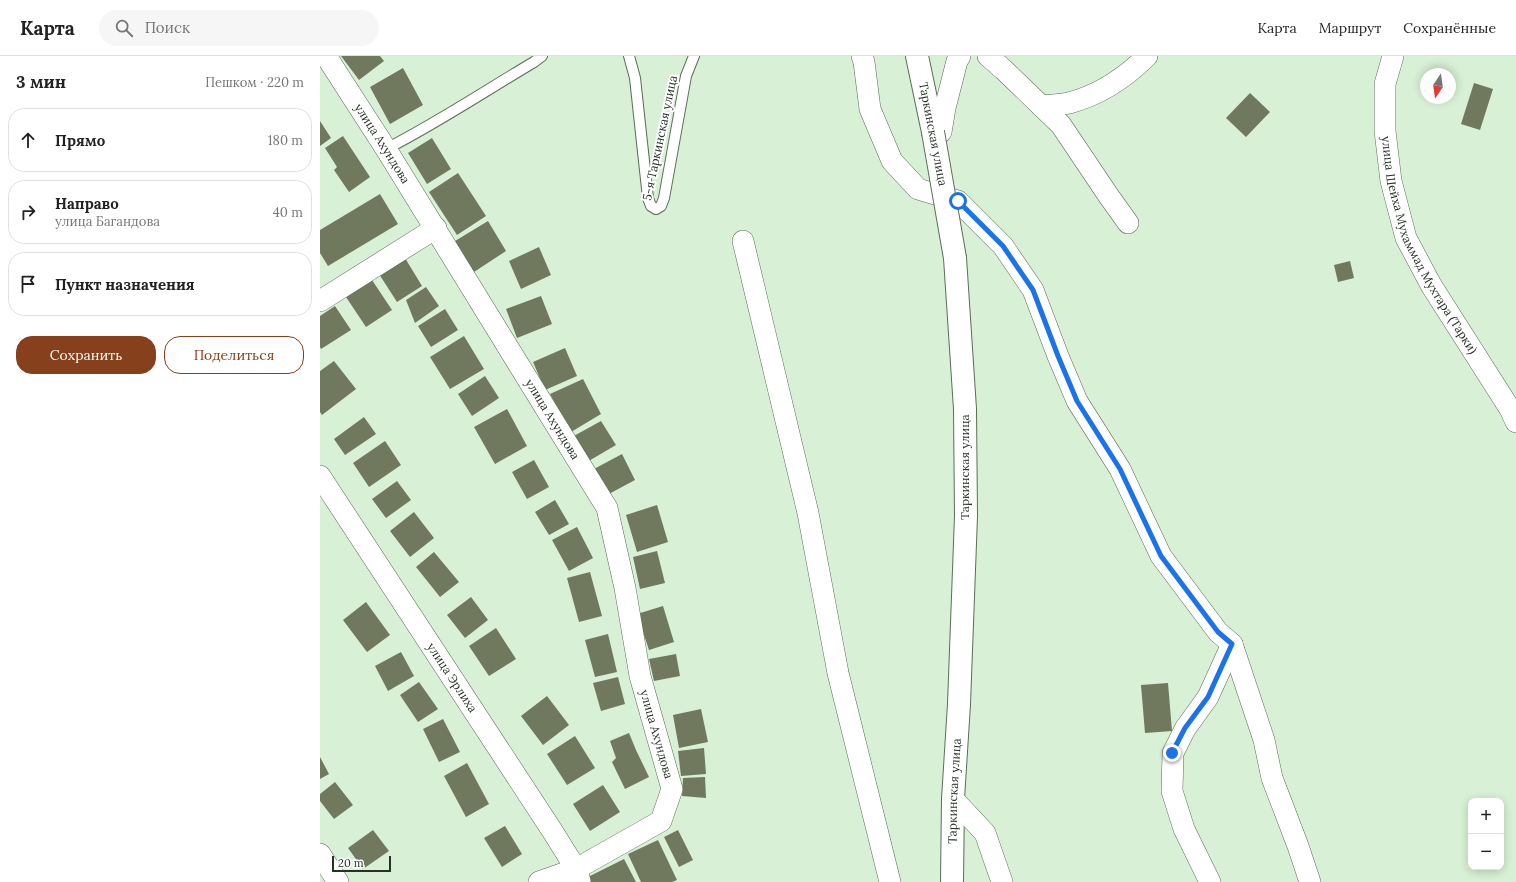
<!DOCTYPE html>
<html lang="ru">
<meta charset="utf-8">
<style>
:root{--surface:#fff;--page:#f6f6f6;--text:#222;--muted:#767676;--line:#e0e0e0;--accent:#86401b}
body{margin:0;font-family:Lora,serif;background:var(--page);color:var(--text)}
.controls{position:absolute;right:12px;bottom:12px;display:grid;overflow:hidden;border-radius:8px;box-shadow:0 2px 10px #0003}
.controls button{width:36px;height:36px;display:grid;place-items:center;padding:0;border:0;border-bottom:1px solid var(--line);background:var(--surface);color:var(--text);font:20px sans-serif}
.compass{position:absolute;left:1100px;top:12px;width:36px;height:36px;border-radius:50%;background:var(--surface);box-shadow:0 2px 10px #0003;rotate:193deg}
.scale{position:absolute;left:12px;bottom:10px;width:59px;box-sizing:border-box;padding-left:4px;border:2px solid #283127;border-top:0;font-size:11px;line-height:14px;white-space:nowrap;color:#283127;-webkit-text-stroke:3px #fff;paint-order:stroke}
.stop{position:absolute;width:12px;height:12px;margin:-9px;border:3px solid #1a73e8;border-radius:50%;background:#fff}
.stop.end{background:#1a73e8;border-color:#fff;box-shadow:0 1px 4px #0008}
.list{margin:0;padding:0;list-style:none}
h2{display:flex;justify-content:space-between;align-items:center;height:52px;margin:0;padding:0 16px;font-size:17px}
h2 small{font-size:13px;font-weight:400;color:var(--muted)}
.list li{display:grid;grid-template-columns:26px 1fr auto;gap:12px;align-items:center;box-sizing:border-box;height:64px;margin:0 8px 8px;padding:0 8px;border:1px solid var(--line);border-radius:16px}
.list b{display:block;font-size:15px;white-space:nowrap}
.list p{margin:0;font-size:13px;white-space:nowrap;color:var(--muted)}
.list em{font-size:13px;font-style:normal;color:var(--muted)}
.actions{display:flex;gap:8px;padding:12px 16px}
.actions a{flex:1;padding:9px 0;border:1px solid var(--accent);border-radius:16px;text-align:center;font-size:14px;color:var(--accent)}
.actions .main{background:var(--accent);color:#fff}
.icon{flex:none;width:22px;height:22px;fill:none;stroke:currentColor;stroke-width:2;stroke-linecap:round;stroke-linejoin:round}
.map{position:relative;flex:none;width:1196px;height:826px;overflow:hidden}
header{display:flex;align-items:center;gap:24px;box-sizing:border-box;height:56px;padding:0 20px;background:var(--surface);border-bottom:1px solid var(--line)}
header strong{font-size:19px}
nav{display:flex;gap:22px;margin-inline-start:auto;font-size:14px}
.search{width:280px;height:36px;background:var(--page);display:flex;align-items:center;gap:10px;box-sizing:border-box;padding:0 14px;border-radius:22px;color:var(--muted);font-size:15px}
main{display:flex}
aside{flex:1;background:var(--surface)}
.map>svg:first-child{display:block}
.building{fill:#70795d}
.lines{fill:none;stroke-linecap:round;stroke-linejoin:round}
.service-casing{stroke:#5a6e57;stroke-width:12}
.minor-casing{stroke:#5a6e57;stroke-width:22}
.tertiary-casing{stroke:#5a6e57;stroke-width:24}
.service{stroke:#fff;stroke-width:10}
.minor{stroke:#fff;stroke-width:21}
.tertiary{stroke:#fff;stroke-width:22}
.tertiary-bridge-casing{stroke:#5a6e57;stroke-width:24;stroke-linecap:butt}
.tertiary-bridge{stroke:#fff;stroke-width:22}
.route{stroke:#1a73e8;stroke-width:5}
.labels{text-anchor:middle;stroke-width:4;stroke-linejoin:round;paint-order:stroke}
.street-label{font-size:12px;fill:#283127;stroke:#fff}
</style>
<header>
<strong>Карта</strong>
<div class="search"><svg class="icon" aria-label="search" viewBox="0 0 24 24"><circle cx="10" cy="10" r="6"/><path d="M15 15l6 6"/></svg>Поиск</div>
<nav><a>Карта</a><a>Маршрут</a><a>Сохранённые</a></nav>
</header>
<main>
<aside>
<h2>3 мин<small>Пешком · 220 m</small></h2>
<ul class="list">
<li><svg class="icon" aria-label="ahead" viewBox="0 0 24 24"><path d="M12 20V5M6 11l6-6 6 6"/></svg><div><b>Прямо</b></div><em>180 m</em></li>
<li><svg class="icon" aria-label="right" viewBox="0 0 24 24"><path d="M7 20v-9h11M14 6l5 5-5 5"/></svg><div><b>Направо</b><p>улица Багандова</p></div><em>40 m</em></li>
<li><svg class="icon" aria-label="arrive" viewBox="0 0 24 24"><path d="M6 21V4h12l-3 4 3 4H6"/></svg><div><b>Пункт назначения</b></div></li>
</ul>
<div class="actions"><a class="main">Сохранить</a><a>Поделиться</a></div>
</aside>
<div class="map">
<svg width="1196" height="826" viewBox="0 0 1196 826">
<rect width="100%" height="100%" fill="#d8f0d5"/>
<path class="building" d="M21,0H60L64,5L39,24Z
M83,12L103,49L70,68L50,31Z
M1154,27L1173,33L1160,74L1141,68Z
M930,37L950,56L926,81L906,62Z
M0,65L11,82L0,90Z
M23,80L50,121L29,136L14,114L17,111L5,92Z
M112,82L131,113L107,128L88,97Z
M138,117L166,160L137,179L109,136Z
M60,138L78,168L8,210L0,197V174Z
M168,165L186,195L154,216L135,185Z
M219,191L231,219L201,233L189,205Z
M85,202L102,230L77,246L59,218Z
M1030,205L1034,222L1018,226L1014,209Z
M52,224L72,254L46,271L26,241Z
M106,231L119,250L95,267L86,244Z
M221,240L232,268L197,282L186,253Z
M15,250L31,274L1,293L0,291V260Z
M125,253L138,274L111,291L98,270Z
M144,280L164,313L130,333L110,301Z
M245,292L257,320L225,334L213,306Z
M14,305L36,333L2,359L0,356V315Z
M165,320L179,342L152,360L138,338Z
M263,323L281,358L251,376L230,338Z
M187,353L207,390L175,408L154,371Z
M44,361L56,378L25,399L14,383Z
M281,365L296,389L267,406L252,381Z
M65,385L81,409L49,431L33,407Z
M302,398L315,424L287,439L274,413Z
M214,404L229,431L207,443L192,416Z
M77,425L91,444L66,462L52,443Z
M235,444L249,468L229,479L215,456Z
M337,449L348,486L317,496L306,459Z
M94,456L114,482L90,501L70,475Z
M257,471L273,502L249,515L232,484Z
M337,495L345,527L320,533L313,501Z
M114,496L139,526L120,541L96,511Z
M270,516L282,560L259,566L247,522Z
M151,541L168,564L145,582L127,559Z
M46,546L70,579L47,596L23,564Z
M343,550L354,586L329,594L317,558Z
M176,572L196,603L169,620L149,590Z
M288,578L297,616L275,621L265,584Z
M81,596L94,620L68,635L55,610Z
M356,598L360,620L334,625L329,603Z
M298,621L305,648L281,655L273,627Z
M99,626L118,653L98,666L80,639Z
M848,627L852,675L825,677L821,629Z
M227,640L249,669L223,689L201,660Z
M381,653L388,686L359,692L353,659Z
M123,663L140,696L119,706L103,673Z
M309,677L316,694L329,721L305,733L292,706L296,702L290,685Z
M255,680L275,712L247,729L227,698Z
M384,692L386,718L361,720L358,695Z
M0,701L9,718L0,723Z
M147,707L169,748L146,761L124,720Z
M385,721L386,742L362,740L363,722Z
M15,726L33,749L14,763L0,745V738Z
M283,729L300,756L270,775L253,748Z
M185,770L202,798L182,811L164,782Z
M53,774L69,795L43,813L28,792Z
M358,774L373,804L359,811L344,781Z
M338,784L357,824L352,826H321L308,798Z
M304,803L316,826H268L266,822Z"/>
<g class="lines">
<g class="service-casing">
<path id="service" d="M309,0L315,22L328,142L331,150L336,153L341,150L344,142L366,20L374,0
M66,93C117,67 165,35 214,6L222,0"/>
</g>
<g class="minor-casing">
<g id="minor">
<path id="s1" d="M6,0L66,93L287,452L305,532L320,620L352,733L341,765L256,813L219,826"/>
<path d="M542,0L544,6L550,53L572,105L598,133L638,145L683,190L713,234L738,300L757,345L800,413L841,500L898,576L912,588L944,684L952,722L978,790L990,826"/>
<path d="M668,0L684,14L741,69L788,139L808,167"/>
<path id="s2" d="M1073,0L1065,28V75L1071,125L1086,182L1111,229L1190,353L1196,366"/>
<path d="M721,50C730,49 740,49 749,47C779,39 805,22 827,0"/>
<path d="M613,76H621L625,52L637,5L640,0"/>
<path d="M423,185L488,457L518,617L570,826"/>
<path d="M0,245L116,172"/>
<path id="s3" d="M0,420L233,776L256,813L260,825"/>
<path d="M633,743L665,777L682,826"/>
<path d="M0,798L18,826"/>
<path d="M890,826L864,773L852,735L853,697L865,673L888,641L912,588"/>
</g>
</g>
<g class="tertiary-casing">
<g id="tertiary">
<path d="M597,0L613,76"/>
<path id="s4" d="M632,826L633,743L639,648L646,460L645,353L635,202"/>
</g>
</g>
<use href="#service" class="service"/>
<use href="#minor" class="minor"/>
<use href="#tertiary" class="tertiary"/>
<g class="tertiary-bridge-casing">
<path id="tertiary-bridge" d="M613,76L635,202"/>
</g>
<use href="#tertiary-bridge" class="tertiary-bridge"/>
</g>
<g class="lines">
<path class="route" d="M638,145L683,190L713,234L738,300L757,345L800,413L841,500L898,576L912,588L888,641L865,672L852,697"/>
</g>
<g class="labels">
<g class="street-label">
<text transform="translate(613 78) rotate(79)" y="4">Таркинская улица</text>
<text transform="translate(340 82) rotate(-78)" y="4">5-я Таркинская улица</text>
<text dy="4" stroke="none"><textPath href="#s1" startOffset="104">улица Ахундова</textPath></text>
<text dy="4" stroke="none"><textPath href="#s2" startOffset="200">улица Шейха Мухаммад Мухтара (Тарки)</textPath></text>
<text dy="4" stroke="none"><textPath href="#s1" startOffset="428">улица Ахундова</textPath></text>
<text transform="translate(645 411) rotate(-90)" y="4">Таркинская улица</text>
<text dy="4" stroke="none"><textPath href="#s3" startOffset="241">улица Эрлиха</textPath></text>
<text dy="4" stroke="none"><textPath href="#s1" startOffset="764">улица Ахундова</textPath></text>
<text dy="4" stroke="none"><textPath href="#s4" startOffset="91">Таркинская улица</textPath></text>
</g>
</g>
</svg>
<div class="controls">
<button>+</button>
<button>−</button>
</div>
<svg class="compass" viewBox="-18 -18 36 36"><path d="M0-13l5 13h-10z" fill="#e53935"/><path d="M0 13l5-13h-10z" fill="#767676"/></svg>
<div class="scale">20 m</div>
<div class="stop" style="left:638px;top:145px"></div>
<div class="stop end" style="left:852px;top:697px"></div>
</div>
</main>
